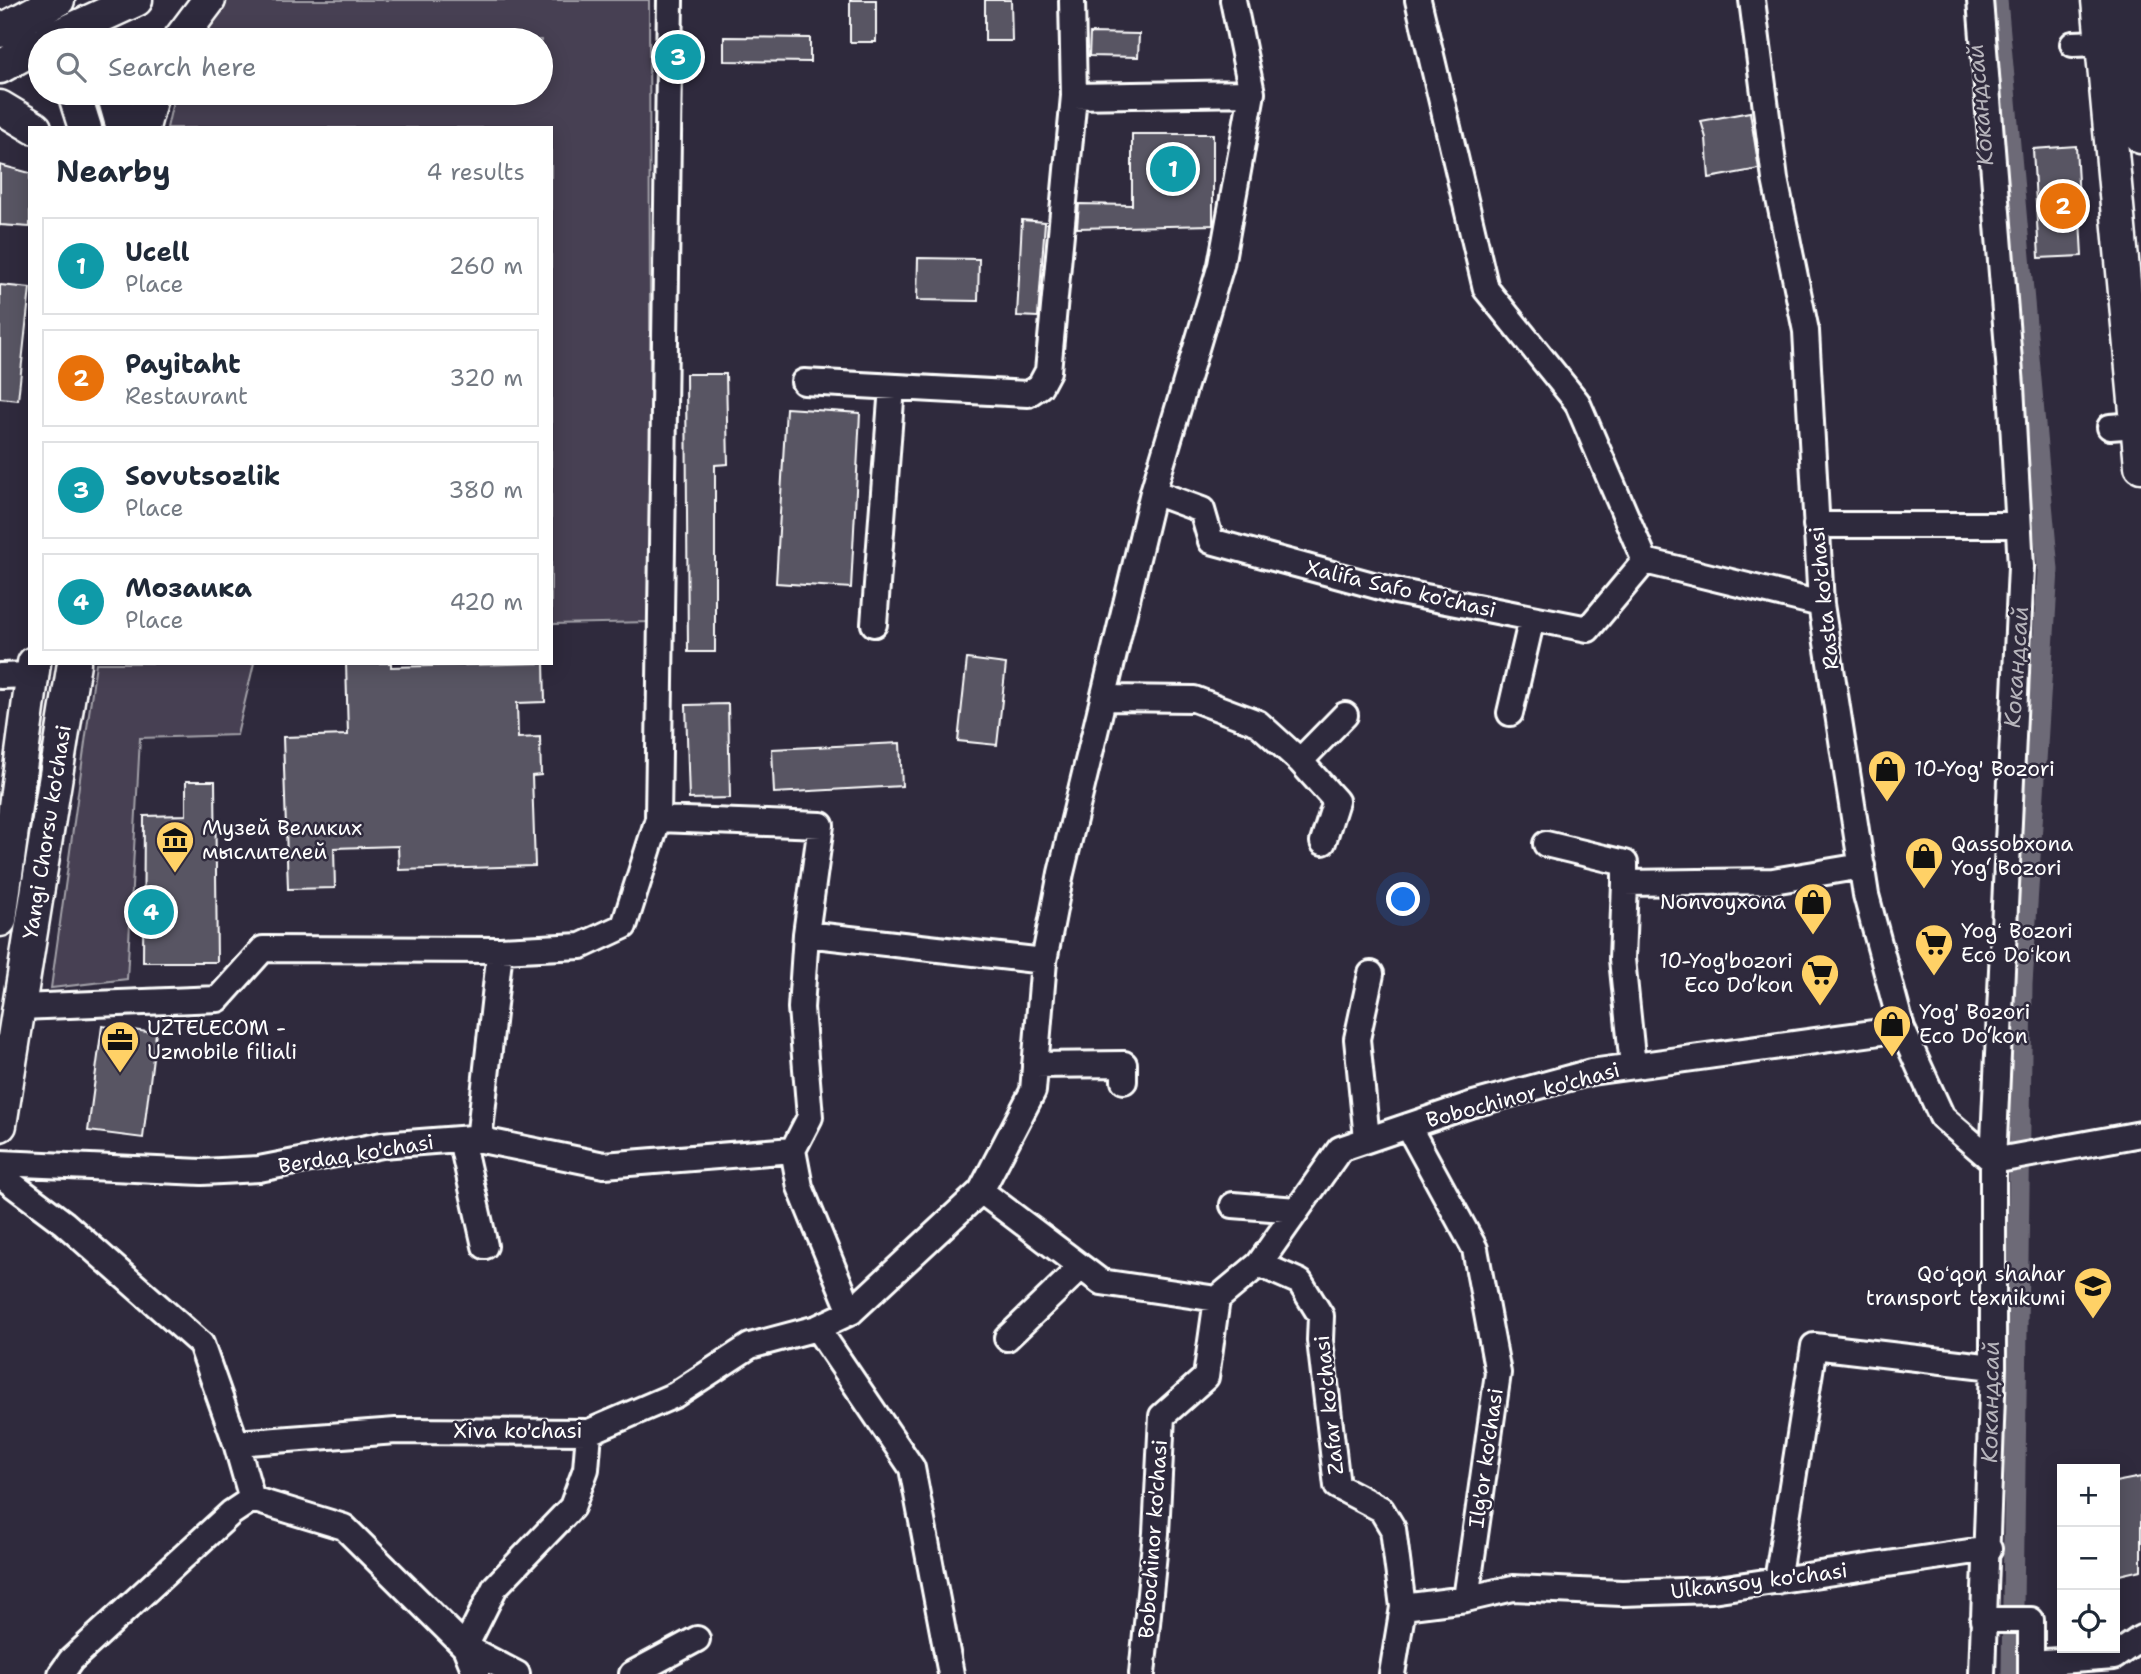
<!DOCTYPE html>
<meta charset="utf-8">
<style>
:root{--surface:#fff;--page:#f2f2f3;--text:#1f2937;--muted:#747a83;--line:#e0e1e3;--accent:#84754c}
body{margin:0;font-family:"Shantell Sans",sans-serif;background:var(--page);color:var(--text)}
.controls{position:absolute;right:21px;bottom:21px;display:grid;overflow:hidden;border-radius:0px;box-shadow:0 4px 18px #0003}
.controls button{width:63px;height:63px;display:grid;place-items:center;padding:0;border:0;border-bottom:2px solid var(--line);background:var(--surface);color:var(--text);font:35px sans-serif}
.you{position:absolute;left:1404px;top:900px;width:24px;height:24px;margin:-18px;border:5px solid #fff;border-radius:50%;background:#1a73e8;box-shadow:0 0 0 10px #1a73e833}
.badge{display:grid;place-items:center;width:46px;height:46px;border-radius:50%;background:var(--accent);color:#fff;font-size:23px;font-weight:700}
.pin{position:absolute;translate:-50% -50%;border:4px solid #fff;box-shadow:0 2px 7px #0006}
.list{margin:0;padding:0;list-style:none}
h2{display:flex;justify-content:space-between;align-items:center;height:91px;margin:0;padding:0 28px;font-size:30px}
h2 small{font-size:23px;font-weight:400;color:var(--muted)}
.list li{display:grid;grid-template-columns:46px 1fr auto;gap:21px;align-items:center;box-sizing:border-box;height:98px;margin:0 14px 14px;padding:0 14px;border:2px solid var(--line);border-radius:0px}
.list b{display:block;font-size:26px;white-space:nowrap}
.list p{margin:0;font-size:23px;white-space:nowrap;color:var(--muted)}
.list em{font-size:23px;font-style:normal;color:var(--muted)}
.icon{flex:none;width:38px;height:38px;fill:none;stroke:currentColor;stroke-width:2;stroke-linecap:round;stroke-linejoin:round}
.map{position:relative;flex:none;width:2141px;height:1674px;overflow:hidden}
.search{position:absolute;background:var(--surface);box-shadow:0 4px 18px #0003;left:28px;top:28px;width:525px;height:77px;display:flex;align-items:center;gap:18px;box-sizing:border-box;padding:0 24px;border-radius:38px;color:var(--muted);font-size:26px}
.panel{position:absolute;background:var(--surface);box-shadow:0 4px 18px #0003;left:28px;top:126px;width:525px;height:539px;border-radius:0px}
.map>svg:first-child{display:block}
.green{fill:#464152;stroke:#a2a0a8;stroke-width:2}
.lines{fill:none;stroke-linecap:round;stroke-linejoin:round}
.canal{stroke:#6d6a77;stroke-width:21}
.building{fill:#595564;stroke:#fff;stroke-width:2}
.minor-casing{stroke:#fff;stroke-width:30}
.major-casing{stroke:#fff;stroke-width:37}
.minor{stroke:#2f2a3d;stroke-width:24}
.major{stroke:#2f2a3d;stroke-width:32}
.labels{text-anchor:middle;stroke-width:5;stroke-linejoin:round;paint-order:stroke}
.street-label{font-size:21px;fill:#fff;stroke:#2f2a3d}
.poi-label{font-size:21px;fill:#fff;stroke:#2f2a3d;text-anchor:start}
.water-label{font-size:23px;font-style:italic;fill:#b6b4bb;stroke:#2f2a3d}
</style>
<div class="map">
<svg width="2141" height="1674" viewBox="0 0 2141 1674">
<rect width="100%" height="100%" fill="#2f2a3d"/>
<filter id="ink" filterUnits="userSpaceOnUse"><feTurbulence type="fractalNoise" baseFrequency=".0143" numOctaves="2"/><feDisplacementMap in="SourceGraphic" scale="14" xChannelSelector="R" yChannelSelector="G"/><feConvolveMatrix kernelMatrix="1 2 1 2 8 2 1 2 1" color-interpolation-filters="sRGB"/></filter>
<g filter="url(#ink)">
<path class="green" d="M225,0H649L651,622L551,624V128H167L175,93H541V40H195Z
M96,663H254L237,735L140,738L127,979L51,988Z"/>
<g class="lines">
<path class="canal" d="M1997,0L2048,570L2022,984L2012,1674"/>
</g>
<path class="building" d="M850,0H876V42H850Z
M985,0H1011L1012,41H985Z
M1090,33L1139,34L1138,57L1089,56Z
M724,37L810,38V62L724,61Z
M1750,112L1759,169L1709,178L1706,138L1701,121Z
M1132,134H1213V225L1077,228L1079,204L1132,205Z
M2076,146L2082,256L2039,258L2033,149Z
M0,165L30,173V227L0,225Z
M1022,220L1045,222L1038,317L1017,316Z
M918,258L979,259L978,301L917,300Z
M0,285L30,288L18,400L0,398Z
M686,374H726L728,464L715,465V652H688Z
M786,408L860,413L851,588L776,583Z
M967,659L1006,664L997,745L958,741Z
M346,663H391V667L544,663L545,702L517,703L518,738L540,737L541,775L532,776L535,866L399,870L398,846L334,848L335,888L288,889L283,737L348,735Z
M728,704L730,798L689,799L686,705Z
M900,743L902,786L774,793L772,749Z
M186,781H215L217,962H143L144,816L186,815Z
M102,1026L156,1033L143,1138L88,1131Z
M2141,1477V1570L2115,1576V1482Z"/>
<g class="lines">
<g class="minor-casing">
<path id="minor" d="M1418,0L1486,289L1577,402L1645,561L1821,604
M1752,0L1775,179L1806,331L1821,604L1866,895L1902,1029L1942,1117L1993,1161
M1980,0L2011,386L2021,567L1993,1161V1367L1982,1674
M2073,44L2101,43
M1074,96L1252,93
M804,382L1028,394L1040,386L1048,371L1074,96L1072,0
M2110,427L2137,425
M1153,492L1202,510L1211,541L1395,591L1588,629L1645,561
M1816,525H2018
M874,624L892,387
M0,676L32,675
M1106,698L1194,699L1258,723L1300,761L1336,801L1323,842
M1510,713L1532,618
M1300,761L1345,715
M658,819L821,825L806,934L801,1008L810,1117L793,1150L800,1187L851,1312
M1546,844L1625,863V883L1773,881L1862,866
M1625,883L1622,959L1633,1066
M806,934L1044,961
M20,1007L218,999L263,949L500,950L581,946L624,926L658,819L670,0
M1035,1065L1124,1064V1081
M1408,1126L1475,1249L1498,1373L1466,1599
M461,1139L485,1246
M1367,1139L1357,1039L1371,974
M479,1140L500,950
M1993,1161L2141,1134
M0,1163L202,1172L259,1169L382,1145L472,1138L604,1165L793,1150
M0,1175L64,1223L201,1344L236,1443L252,1499L344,1527L465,1647L517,1674
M981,1191L1101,1282L1217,1299
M1233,1205L1297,1210
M1259,1264L1300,1282L1321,1316L1320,1340L1337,1486L1381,1509L1393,1529L1403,1607L1392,1674
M817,1328L912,1468L951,1674
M1007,1338L1081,1267
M236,1443L396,1431L589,1432L675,1395L750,1346L817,1328L851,1312L981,1191L1033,1091L1044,961L1061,873L1153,492L1221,265L1252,93L1233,0
M1777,1581L1814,1346L1993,1367
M1403,1607L1466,1599L1513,1588L1622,1593L1712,1590L1989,1549
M1983,1620H2031V1674
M2045,1662L2114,1657L2141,1638
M61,1674L71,1660L231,1513L252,1499
M476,1674L465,1647L495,1587L572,1507L586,1469L589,1432
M632,1674L697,1639
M1142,1674L1156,1533L1162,1416L1206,1377L1217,1299L1259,1264L1340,1149L1470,1105L1591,1072L1902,1029"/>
</g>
<g class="major-casing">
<path id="major" d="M2098,0L2141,466
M2129,0L2141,137
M0,31L58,0
M49,40L136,0
M179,40L209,0
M0,67L40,45
M74,93L85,128
M113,93L123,128
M0,107L35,128
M143,128L152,93
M0,920L34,663
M0,1125L74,663"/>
</g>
<use href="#minor" class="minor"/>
<use href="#major" class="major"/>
</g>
</g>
<defs>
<g id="shop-pin" transform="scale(2.0125)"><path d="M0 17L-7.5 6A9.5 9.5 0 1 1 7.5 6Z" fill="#ffd166" stroke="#2f2a3d"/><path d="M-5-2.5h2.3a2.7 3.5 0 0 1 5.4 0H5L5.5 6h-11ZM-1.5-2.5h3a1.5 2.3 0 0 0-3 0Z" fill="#111"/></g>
<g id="museum-pin" transform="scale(2.0125)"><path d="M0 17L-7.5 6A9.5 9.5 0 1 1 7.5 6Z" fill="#ffd166" stroke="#2f2a3d"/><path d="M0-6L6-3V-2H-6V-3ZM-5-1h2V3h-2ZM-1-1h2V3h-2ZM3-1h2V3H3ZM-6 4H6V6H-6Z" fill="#111"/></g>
<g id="supermarket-pin" transform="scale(2.0125)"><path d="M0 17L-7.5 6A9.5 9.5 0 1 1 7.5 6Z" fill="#ffd166" stroke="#2f2a3d"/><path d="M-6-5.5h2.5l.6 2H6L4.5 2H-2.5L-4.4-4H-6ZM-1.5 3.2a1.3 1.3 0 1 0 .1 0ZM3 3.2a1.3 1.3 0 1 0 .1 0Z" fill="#111"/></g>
<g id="office-pin" transform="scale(2.0125)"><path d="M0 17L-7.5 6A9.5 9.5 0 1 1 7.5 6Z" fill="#ffd166" stroke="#2f2a3d"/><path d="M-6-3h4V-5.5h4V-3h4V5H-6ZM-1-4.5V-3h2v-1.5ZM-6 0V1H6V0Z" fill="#111"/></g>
<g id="school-pin" transform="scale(2.0125)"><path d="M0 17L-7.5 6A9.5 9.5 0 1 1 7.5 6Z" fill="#ffd166" stroke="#2f2a3d"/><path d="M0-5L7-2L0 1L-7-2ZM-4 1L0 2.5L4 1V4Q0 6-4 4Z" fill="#111"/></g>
</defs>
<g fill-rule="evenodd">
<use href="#shop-pin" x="1887" y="769"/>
<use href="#museum-pin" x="175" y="840"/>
<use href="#shop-pin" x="1924" y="856"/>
<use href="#shop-pin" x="1813" y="902"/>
<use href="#supermarket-pin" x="1934" y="943"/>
<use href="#supermarket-pin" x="1820" y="973"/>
<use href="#shop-pin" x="1892" y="1024"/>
<use href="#office-pin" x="120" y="1040"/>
<use href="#school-pin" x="2093" y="1286"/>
</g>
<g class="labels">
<g class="street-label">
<text transform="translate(1401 589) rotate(13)" y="7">Xalifa Safo ko'chasi</text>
<text transform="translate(1824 598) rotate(-96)" y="7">Rasta ko'chasi</text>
<text transform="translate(47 832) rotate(-81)" y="7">Yangi Chorsu ko'chasi</text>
<text transform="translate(1523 1095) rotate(-15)" y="7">Bobochinor ko'chasi</text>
<text transform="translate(356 1154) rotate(-9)" y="7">Berdaq ko'chasi</text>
<text transform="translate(1329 1405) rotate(-96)" y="7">Zafar ko'chasi</text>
<text x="518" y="1438">Xiva ko'chasi</text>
<text transform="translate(1486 1458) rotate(-82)" y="7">Ilg'or ko'chasi</text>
<text transform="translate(1153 1539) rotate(-86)" y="7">Bobochinor ko'chasi</text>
<text transform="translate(1759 1581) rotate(-7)" y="7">Ulkansoy ko'chasi</text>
</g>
<g class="poi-label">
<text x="1914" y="776">10-Yog' Bozori</text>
<text x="202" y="835">Музей Великих<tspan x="202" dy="24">мыслителей</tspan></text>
<text x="1951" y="851">Qassobxona<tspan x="1951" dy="24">Yog‘ Bozori</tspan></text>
<text x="1786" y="909" text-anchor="end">Nonvoyxona</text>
<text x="1961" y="938">Yogʻ Bozori<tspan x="1961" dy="24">Eco Doʻkon</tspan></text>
<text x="1793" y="968" text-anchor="end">10-Yog'bozori<tspan x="1793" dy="24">Eco Do’kon</tspan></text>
<text x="1919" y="1019">Yog' Bozori<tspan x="1919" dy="24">Eco Do‘kon</tspan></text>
<text x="147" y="1035">UZTELECOM -<tspan x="147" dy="24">Uzmobile filiali</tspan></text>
<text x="2066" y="1281" text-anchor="end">Qoʻqon shahar<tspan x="2066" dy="24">transport texnikumi</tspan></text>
</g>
<g class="water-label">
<text transform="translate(1980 105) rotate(-95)" y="8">Кокандсай</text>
<text transform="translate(2016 667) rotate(-86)" y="8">Кокандсай</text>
<text transform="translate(1990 1402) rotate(-89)" y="8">Кокандсай</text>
</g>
</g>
</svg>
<div class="controls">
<button>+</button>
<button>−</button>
<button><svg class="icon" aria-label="locate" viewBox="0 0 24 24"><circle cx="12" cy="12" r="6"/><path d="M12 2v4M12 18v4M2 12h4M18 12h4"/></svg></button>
</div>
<div class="you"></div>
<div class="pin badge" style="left:1173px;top:169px;background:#0f9aa8">1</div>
<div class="pin badge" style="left:2063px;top:206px;background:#e8710a">2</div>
<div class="pin badge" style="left:678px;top:57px;background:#0f9aa8">3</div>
<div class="pin badge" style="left:151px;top:912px;background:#0f9aa8">4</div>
<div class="search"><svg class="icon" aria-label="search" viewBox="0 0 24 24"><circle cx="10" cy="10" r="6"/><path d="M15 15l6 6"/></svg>Search here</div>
<section class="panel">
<h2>Nearby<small>4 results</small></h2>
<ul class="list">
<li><span class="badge" style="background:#0f9aa8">1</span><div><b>Ucell</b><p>Place</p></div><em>260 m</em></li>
<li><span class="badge" style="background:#e8710a">2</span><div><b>Payitaht</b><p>Restaurant</p></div><em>320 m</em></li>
<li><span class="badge" style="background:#0f9aa8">3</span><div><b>Sovutsozlik</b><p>Place</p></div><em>380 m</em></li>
<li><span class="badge" style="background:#0f9aa8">4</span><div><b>Мозаика</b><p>Place</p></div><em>420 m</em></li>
</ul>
</section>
</div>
